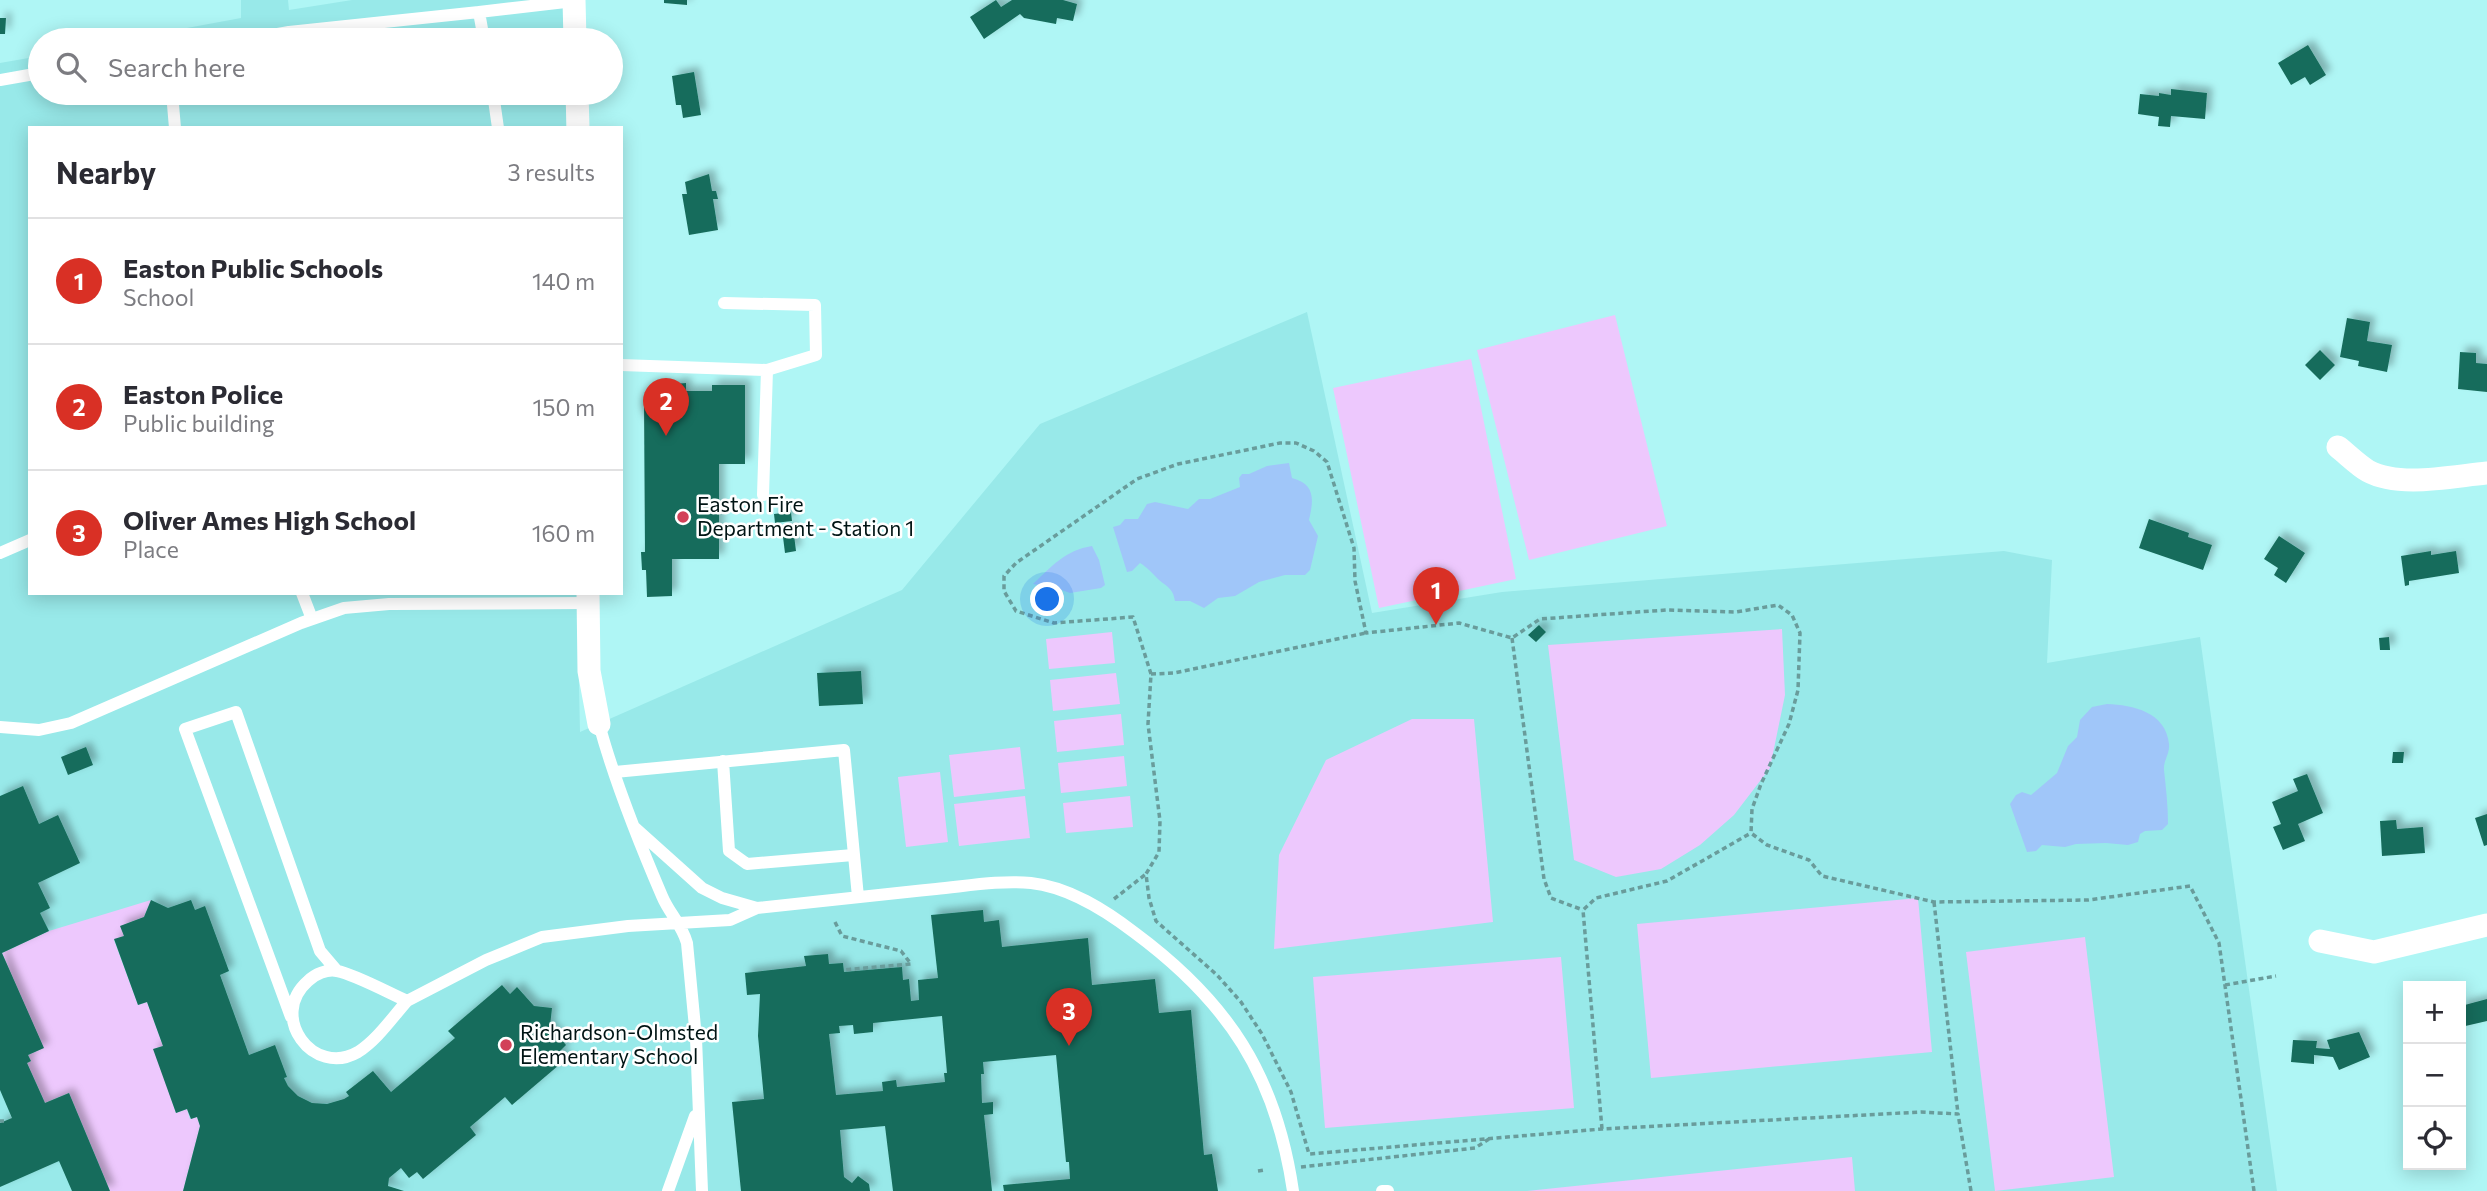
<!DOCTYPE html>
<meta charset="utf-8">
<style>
:root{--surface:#fff;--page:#f7f7f7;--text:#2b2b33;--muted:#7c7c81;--line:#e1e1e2;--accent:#d93025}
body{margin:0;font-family:Commissioner,sans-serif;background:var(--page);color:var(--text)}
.controls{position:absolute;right:21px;bottom:21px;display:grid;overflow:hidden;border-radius:0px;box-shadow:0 4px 18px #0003}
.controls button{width:63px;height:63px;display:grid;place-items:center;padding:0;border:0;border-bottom:2px solid var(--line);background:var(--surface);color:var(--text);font:35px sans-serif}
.you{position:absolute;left:1048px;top:600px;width:24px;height:24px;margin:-18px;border:5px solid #fff;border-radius:50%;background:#1a73e8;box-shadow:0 0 0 10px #1a73e833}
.badge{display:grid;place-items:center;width:46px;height:46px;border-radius:50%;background:var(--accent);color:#fff;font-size:23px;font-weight:700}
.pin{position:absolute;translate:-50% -58px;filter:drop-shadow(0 2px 4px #0008)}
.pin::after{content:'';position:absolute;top:37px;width:24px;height:21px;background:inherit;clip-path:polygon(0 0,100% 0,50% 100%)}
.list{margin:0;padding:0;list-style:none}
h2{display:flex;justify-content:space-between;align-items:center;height:91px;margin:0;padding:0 28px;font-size:30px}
h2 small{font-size:23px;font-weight:400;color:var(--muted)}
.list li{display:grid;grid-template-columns:46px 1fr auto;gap:21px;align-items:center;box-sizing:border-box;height:126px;padding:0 28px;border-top:2px solid var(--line)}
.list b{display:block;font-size:26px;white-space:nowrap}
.list p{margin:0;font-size:23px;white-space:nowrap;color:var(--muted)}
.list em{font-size:23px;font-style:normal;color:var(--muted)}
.icon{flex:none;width:38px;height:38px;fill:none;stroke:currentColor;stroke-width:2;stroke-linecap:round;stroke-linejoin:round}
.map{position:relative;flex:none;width:2487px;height:1191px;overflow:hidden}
.search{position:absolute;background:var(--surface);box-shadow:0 4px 18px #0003;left:28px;top:28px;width:595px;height:77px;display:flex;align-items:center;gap:18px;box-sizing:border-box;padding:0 24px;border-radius:38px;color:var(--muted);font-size:26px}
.panel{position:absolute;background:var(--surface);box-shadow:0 4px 18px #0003;left:28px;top:126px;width:595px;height:469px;border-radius:0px}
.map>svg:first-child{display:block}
.built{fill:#98e9e9}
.green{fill:#edc8fd}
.water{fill:#a0c6f9}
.building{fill:#176c5b;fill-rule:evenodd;filter:url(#shadow)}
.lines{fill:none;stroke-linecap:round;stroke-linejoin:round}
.path{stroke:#699c9b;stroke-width:3.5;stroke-dasharray:5 3.5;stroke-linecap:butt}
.lane{stroke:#fff;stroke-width:12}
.street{stroke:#fff;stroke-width:23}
.poi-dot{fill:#d24158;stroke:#fff;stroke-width:2.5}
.labels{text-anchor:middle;stroke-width:5;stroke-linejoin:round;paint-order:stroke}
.poi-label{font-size:21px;fill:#001414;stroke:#fff;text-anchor:start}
</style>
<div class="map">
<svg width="2487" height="1191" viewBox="0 0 2487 1191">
<defs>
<filter id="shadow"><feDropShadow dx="5.5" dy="-5.5" stdDeviation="3.5" flood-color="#0004"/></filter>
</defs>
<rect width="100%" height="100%" fill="#aff6f5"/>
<path class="built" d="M241,0H288L289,10L352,0H563L564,40H122L241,18Z
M40,56V93H566V128H30V593H577L580,732L902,590L1040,424L1307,312L1372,613L1502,592L2004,551L2052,560L2047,663L2200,637L2277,1191H0V63Z"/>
<path class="green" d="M1615,315L1667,526L1529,560L1477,350Z
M1471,359L1516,579L1379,608L1333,388Z
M1782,629L1785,695L1770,768L1734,815L1700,845L1661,869L1616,877L1574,860L1548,645Z
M1112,632L1115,663L1049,669L1046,639Z
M1116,673L1120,704L1053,711L1050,680Z
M1121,714L1124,745L1057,752L1054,721Z
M1412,719H1474L1493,922L1274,949L1279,855L1326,760Z
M1020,747L1025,789L954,797L949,755Z
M1124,756L1127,786L1061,793L1058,763Z
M940,772L948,842L906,847L898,777Z
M1025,796L1030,838L959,846L954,804Z
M1130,796L1133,827L1066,833L1063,803Z
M1918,898L1932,1052L1651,1078L1637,924Z
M151,900L144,917L121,926L124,936L114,940L138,1005L147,1002L163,1046L154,1049L176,1113L187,1109L190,1119L197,1117L200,1126L183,1191H110L69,1093L45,1103L27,1063L31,1061L28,1055L43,1048L2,953L49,931Z
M2085,937L2114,1177L1995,1191L1966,952Z
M1561,957L1574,1108L1325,1128L1313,977Z
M1852,1157L1855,1191H1527Z"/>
<path class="water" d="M1289,463L1292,478C1315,484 1314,499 1309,520L1318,536L1310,570L1305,575H1285L1259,582L1235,596L1218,598L1204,608L1190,601H1175C1173,588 1167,587 1158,579C1151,572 1148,568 1140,563L1132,571L1127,572L1113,527L1120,525L1125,519H1138L1147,504L1155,502L1188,509L1199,499H1210L1240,487L1239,478L1242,474H1249L1267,466Z
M1092,546L1099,560L1105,585L1101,588L1070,593L1059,589L1033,584C1052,566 1066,550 1092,546Z
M2107,704C2133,705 2166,712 2169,744C2170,754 2163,761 2164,770C2166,788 2168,806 2168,824L2162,830L2145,831L2140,834L2138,842L2128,845L2106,843L2076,844L2065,847L2042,845L2036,851L2027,852L2010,804L2016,795L2022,792L2031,795L2057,773L2068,746L2077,737L2080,720L2092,707Z"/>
<path class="building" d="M664,0H687V5L664,3Z
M996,0L1001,7L1012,0H1063L1077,4L1073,21L1057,18L1056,24L1024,18L1020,14L984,39L970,17Z
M0,18H6L5,34H0Z
M2308,45L2326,75L2310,85L2305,77L2291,85L2278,63Z
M694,72L701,115L683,118L681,105H676L672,76Z
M2171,89L2207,93L2205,119L2171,116L2170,127L2158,126L2159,117L2138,114L2140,94L2159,96V93L2171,95Z
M709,174L712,191H716L718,199H713L718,230L689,235L682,194H687L685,182Z
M2347,318L2370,322L2367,341L2392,345L2387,372L2358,366L2359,361L2340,357Z
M2320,350L2335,365L2320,380L2305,365Z
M2460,352L2476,353V363L2487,364V392L2458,389Z
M686,383V391H712V385H745V464H719V559H672V596L647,597L646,570H642L641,552H645L644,401L663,402V392H674V384Z
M791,512L792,521L775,523L774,514Z
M2149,519L2189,533L2188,537L2212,545L2203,570L2139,548Z
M793,527L796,551L785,553L782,529Z
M2279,536L2305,553L2286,583L2274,575L2278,568L2264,559Z
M2431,551V555L2456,551L2459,573L2409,581V585L2405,586L2401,556Z
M1539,625L1546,632L1536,642L1528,635Z
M2389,637L2390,650H2380L2379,638Z
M861,671L863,704L819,706L817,673Z
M86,747L93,765L68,775L61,757Z
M2393,752H2404L2403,763H2392Z
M2307,774L2323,813L2298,824L2305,841L2283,850L2273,827L2281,824L2272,802L2298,791L2293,779Z
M23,786L39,824L58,815L80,863L38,883L50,908L40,913L49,931L2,953L44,1048L28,1055L31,1061L27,1063L45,1103L69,1093L110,1191H72L59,1161L0,1187V1123L12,1118L0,1090V796Z
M2487,814V845L2484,846L2475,818Z
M2396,820L2397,829L2423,827L2425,853L2382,856L2380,821Z
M151,900L168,908L191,900L195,910L205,906L229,971L220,975L249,1055L275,1045L287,1077L284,1078L288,1086L298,1096L312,1103L327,1104L344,1099L349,1096L346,1092L373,1071L391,1092L455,1038L448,1031L502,985L510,994L517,987L534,1006L552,1008L550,1026L566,1045L559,1052L566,1059L512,1105L505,1097L470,1127L476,1135L423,1179L417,1172L409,1178L401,1168L389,1178L388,1186L404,1191H183L200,1126L197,1117L191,1119L187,1109L176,1113L153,1049L163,1046L147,1002L138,1005L114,939L124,936L120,926L144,917Z
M983,910L984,922L999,920L1002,947L1088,938L1092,985L1155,979L1159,1013L1191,1010L1204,1155L1212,1154L1218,1191H1004L1003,1185L1070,1179L1069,1162H1066L1056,1055L983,1062L984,1074H981L982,1103L993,1102V1114L984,1115L992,1191H893L885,1126L840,1130L844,1177L852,1183L858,1176L869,1184L870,1191H741L732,1102L764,1099L758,1036L760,994L747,995L745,973L806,966L804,956L828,954L829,964L843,963L844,972L902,967L903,980L909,979L911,1001L919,1000L918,980L938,978L931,915ZM942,1016L947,1073H944L945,1082L897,1087L896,1080L882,1082L883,1091L836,1095L829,1034L840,1033L839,1026L853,1025L854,1034L873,1032V1023Z
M2487,999V1021L2461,1027V1006Z
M2359,1032L2370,1057L2339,1070L2333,1057L2314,1055V1064L2291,1062L2293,1040L2317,1041L2316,1048L2330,1049L2327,1040Z"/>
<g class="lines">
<path class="path" d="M1512,638L1544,879L1551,898L1583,910
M1151,674L1174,673L1366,633
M1114,899L1146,874
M1934,902L1958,1114
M835,922L842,936L901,951L911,964L844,970
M2225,985L2276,976
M0,1121H4
M1602,1129L1583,910L1596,898L1667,881L1751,833
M1301,1167L1475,1148L1489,1139
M1258,1171L1264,1170
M1971,1191L1958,1114L1921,1112L1602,1129L1309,1154L1291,1092L1262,1034L1241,1002L1217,975L1156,921L1149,898L1146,874L1159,852L1160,821L1148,724L1151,674L1133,617L1054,623L1016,611L1004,591V576L1016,563L1137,479L1178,464L1280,443H1296L1314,451L1327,462L1354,548L1355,581L1366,633L1459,623L1512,638L1540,619L1666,610L1736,612L1778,605L1792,615L1800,633L1798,690L1789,724L1761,784L1752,809L1751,833L1767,845L1809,860L1822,876L1934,902L2088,900L2190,886L2219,943L2254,1191"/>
<path class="lane" d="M243,40L289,32L479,12
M484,40L479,12L574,1
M0,80L40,73
M172,93L175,128
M493,93L498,128
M724,303L815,305L816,355L767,370
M621,365L767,370L763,495
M0,553L30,540
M302,593L312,619
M599,724C615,783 638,840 662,896C669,913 682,925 687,943L696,1038L702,1191
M0,727L39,730L71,723L301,623L344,608L389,604L588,603
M723,761L729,851L747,864L853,855
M615,772L844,750L858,897
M634,827L702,888L722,898L757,908C816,902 876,895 936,889C967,886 1000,880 1031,883C1069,887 1105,910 1135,933C1228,1002 1276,1075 1293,1191
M407,1001C392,1018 377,1040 358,1052C313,1078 268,1016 308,981C315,974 327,969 337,971C354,974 389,993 407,1001L486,960L542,937L628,926L730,920L757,908
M291,1017L185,729L236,712L320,951L337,971
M668,1191L695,1116
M1382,1191H1388"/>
<path class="street" d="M574,0L575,40
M577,93L578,128
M2338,447C2348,455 2358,465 2368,471C2399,488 2453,476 2487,473
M588,593L589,671L599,724
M2320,941L2374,952L2487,925"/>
</g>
<g class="poi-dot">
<circle cx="683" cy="517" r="7"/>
<circle cx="506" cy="1045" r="7"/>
</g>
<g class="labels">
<g class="poi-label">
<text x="697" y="512">Easton Fire<tspan x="697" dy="24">Department - Station 1</tspan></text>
<text x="520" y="1040">Richardson-Olmsted<tspan x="520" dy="24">Elementary School</tspan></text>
</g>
</g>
</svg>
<div class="controls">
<button>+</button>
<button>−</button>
<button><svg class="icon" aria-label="locate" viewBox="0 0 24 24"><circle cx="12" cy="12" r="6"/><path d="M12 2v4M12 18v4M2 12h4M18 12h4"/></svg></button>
</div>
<div class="you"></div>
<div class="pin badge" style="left:1436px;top:625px">1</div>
<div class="pin badge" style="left:666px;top:436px">2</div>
<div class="pin badge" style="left:1069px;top:1046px">3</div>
<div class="search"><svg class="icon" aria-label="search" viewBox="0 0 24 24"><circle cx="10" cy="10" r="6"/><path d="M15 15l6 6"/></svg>Search here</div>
<section class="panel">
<h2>Nearby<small>3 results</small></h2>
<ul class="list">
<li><span class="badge">1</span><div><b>Easton Public Schools</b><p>School</p></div><em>140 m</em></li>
<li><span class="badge">2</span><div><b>Easton Police</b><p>Public building</p></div><em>150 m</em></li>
<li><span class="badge">3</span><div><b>Oliver Ames High School</b><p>Place</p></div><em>160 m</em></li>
</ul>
</section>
</div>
